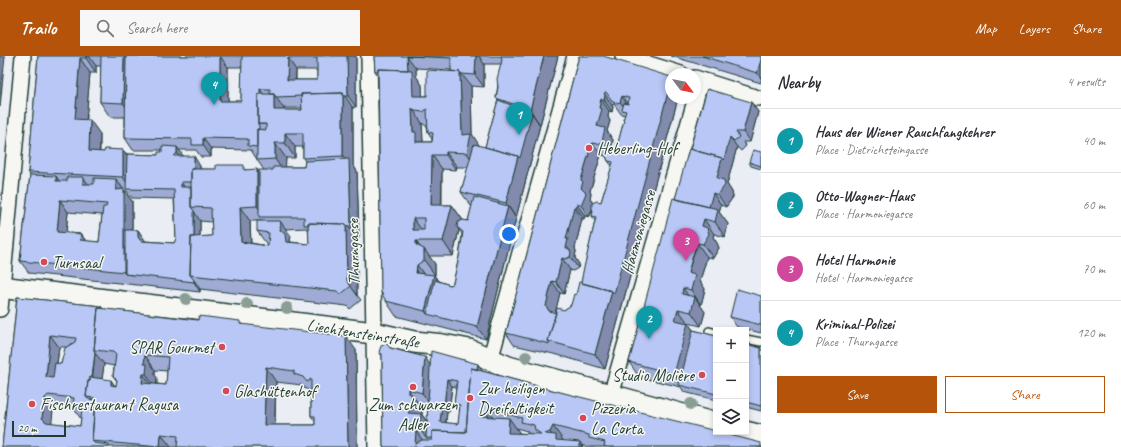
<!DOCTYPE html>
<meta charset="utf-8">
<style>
:root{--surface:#fff;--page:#f7f7f7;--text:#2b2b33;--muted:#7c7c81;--line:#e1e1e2;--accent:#b45309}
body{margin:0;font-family:Caveat,sans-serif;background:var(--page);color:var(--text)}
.controls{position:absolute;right:12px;bottom:12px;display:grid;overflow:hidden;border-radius:0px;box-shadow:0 2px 6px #0003}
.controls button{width:36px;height:36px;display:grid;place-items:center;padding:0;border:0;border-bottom:1px solid var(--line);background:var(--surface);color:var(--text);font:20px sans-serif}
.compass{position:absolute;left:665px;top:12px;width:36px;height:36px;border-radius:50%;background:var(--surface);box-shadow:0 2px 6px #0003;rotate:122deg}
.scale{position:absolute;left:12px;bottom:10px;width:54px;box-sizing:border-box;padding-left:4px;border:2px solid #1f3d34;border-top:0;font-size:11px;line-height:14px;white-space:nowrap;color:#1f3d34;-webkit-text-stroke:3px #f6f6f2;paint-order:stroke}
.you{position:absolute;left:509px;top:178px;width:14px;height:14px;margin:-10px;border:3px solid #fff;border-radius:50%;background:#1a73e8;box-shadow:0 0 0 6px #1a73e833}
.badge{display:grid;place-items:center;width:26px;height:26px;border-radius:50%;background:var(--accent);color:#fff;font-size:13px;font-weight:700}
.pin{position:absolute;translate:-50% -33px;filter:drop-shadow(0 1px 2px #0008)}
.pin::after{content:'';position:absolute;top:21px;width:14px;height:12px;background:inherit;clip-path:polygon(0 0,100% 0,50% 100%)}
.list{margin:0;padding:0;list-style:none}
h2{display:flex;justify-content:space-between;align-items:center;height:52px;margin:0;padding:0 16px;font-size:17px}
h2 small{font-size:13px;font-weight:400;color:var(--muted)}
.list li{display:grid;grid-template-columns:26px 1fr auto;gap:12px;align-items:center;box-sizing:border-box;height:64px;padding:0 16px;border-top:1px solid var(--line)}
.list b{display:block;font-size:15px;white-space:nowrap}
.list p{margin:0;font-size:13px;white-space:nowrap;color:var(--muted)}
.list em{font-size:13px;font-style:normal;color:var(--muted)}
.actions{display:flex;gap:8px;padding:12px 16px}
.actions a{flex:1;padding:9px 0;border:1px solid var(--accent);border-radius:0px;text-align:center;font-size:14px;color:var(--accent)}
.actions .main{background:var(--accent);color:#fff}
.icon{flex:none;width:22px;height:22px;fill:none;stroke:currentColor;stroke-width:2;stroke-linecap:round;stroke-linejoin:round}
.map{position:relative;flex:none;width:761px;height:391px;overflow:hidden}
header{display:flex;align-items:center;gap:24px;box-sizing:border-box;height:56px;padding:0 20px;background:var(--accent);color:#fff}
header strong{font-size:19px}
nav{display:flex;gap:22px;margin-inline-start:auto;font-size:14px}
.search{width:280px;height:36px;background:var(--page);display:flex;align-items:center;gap:10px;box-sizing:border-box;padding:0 14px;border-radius:0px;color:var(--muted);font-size:15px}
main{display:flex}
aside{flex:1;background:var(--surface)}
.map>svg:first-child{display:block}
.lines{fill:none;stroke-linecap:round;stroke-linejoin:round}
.lane-casing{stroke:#1f3d34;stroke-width:10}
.street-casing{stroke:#1f3d34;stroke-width:18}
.secondary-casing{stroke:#1f3d34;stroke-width:24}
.lane{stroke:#f6f6f2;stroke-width:7}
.street{stroke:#f6f6f2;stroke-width:15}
.secondary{stroke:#f6f6f2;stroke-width:21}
.tree{fill:#8a9e96}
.wall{fill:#9fabd4;stroke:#1f3d34;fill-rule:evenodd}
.shaded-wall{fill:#828bad;stroke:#1f3d34}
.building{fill:#b9c7f7;stroke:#1f3d34;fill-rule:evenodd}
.poi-dot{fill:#d1495b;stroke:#f6f6f2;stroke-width:1.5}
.labels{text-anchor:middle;stroke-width:3;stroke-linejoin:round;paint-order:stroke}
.poi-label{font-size:17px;fill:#1f3d34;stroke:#f6f6f2;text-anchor:start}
.street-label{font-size:17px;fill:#1f3d34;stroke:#f6f6f2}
</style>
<header>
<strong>Trailo</strong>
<div class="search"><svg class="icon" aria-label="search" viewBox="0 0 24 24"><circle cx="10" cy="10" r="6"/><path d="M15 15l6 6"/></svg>Search here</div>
<nav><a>Map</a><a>Layers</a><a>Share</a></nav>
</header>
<main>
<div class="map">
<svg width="761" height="391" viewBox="0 0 761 391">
<rect width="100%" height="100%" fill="#eaedf3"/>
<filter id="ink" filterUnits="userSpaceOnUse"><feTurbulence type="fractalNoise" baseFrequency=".025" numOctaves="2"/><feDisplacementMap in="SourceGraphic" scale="8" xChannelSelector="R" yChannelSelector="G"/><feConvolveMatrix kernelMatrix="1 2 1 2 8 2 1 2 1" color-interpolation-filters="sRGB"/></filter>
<g filter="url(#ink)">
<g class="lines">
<g class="lane-casing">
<path id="lane" d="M709,275L716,277
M746,283L761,286"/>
</g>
<g class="street-casing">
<path id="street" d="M369,0L376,391
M623,0L681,18
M695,22L758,42
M0,253L23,0
M490,304L575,0
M611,339L701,24"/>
</g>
<g class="secondary-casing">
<path id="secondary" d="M0,231L374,277L414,286L443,289L469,294L508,311L716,368
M745,376L761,380"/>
</g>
<use href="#lane" class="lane"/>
<use href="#street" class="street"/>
<use href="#secondary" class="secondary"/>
</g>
<g class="tree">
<circle cx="186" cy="243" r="6"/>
<circle cx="247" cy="248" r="6"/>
<circle cx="287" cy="252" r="6"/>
<circle cx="526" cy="301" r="6"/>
<circle cx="691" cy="348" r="6"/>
</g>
<path class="wall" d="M38,0H356V51H353V109L357,115L359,182H356L357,239L361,244L350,253L347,250L200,233V236L29,217L20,205L30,119L28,116ZM96,10H101L100,46L110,61H125V82L133,94H162V96L158,99L127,98L123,94L104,96H100V78L86,63L90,17H96ZM228,11H242L241,45H228ZM296,14H317V24H296ZM284,52H302V54H284ZM295,91H303V102L305,105L304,111H285L286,102H295ZM211,93L251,94L256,102H257V104L264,114L259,116L247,114L200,113V110L183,100L179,94H196L201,101H211ZM125,135H127L132,142L174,143L176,183L174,187L145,185L138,174H132V145ZM68,156L102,159L99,186L86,185L81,178L66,177ZM200,165L212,166V180L200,181ZM250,165H262L257,175L268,190L251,187ZM307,172L309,175V188L291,186L290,185L291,180L285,173Z
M374,0H558L516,162L486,283L396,260L386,245L378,20L375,15ZM484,8H501L496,42L498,44L485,91L479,90L472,78L471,30L484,31ZM416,12L451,14V15L427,40H422V29L416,20ZM422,67L426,70H427L428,76L432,83V86H423ZM457,111H468L461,136L471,150H472L468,165L462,164V163L452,149H442V113L456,114ZM459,174L462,178L459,201L453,227L450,229L438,225L434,219H435V208L429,200H453Z
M579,0L671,42H678L605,313L558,299L514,289L506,277ZM614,48L621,58L625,59L623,64L624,65L618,87L615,95L611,94L613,84L607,75L610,65L608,61L609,55L612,56L613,51L612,49ZM601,99L606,100L608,105L612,110L601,146L593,147L590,143L591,138L590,135ZM593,154V155L592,160L595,165L581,227L571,249L564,254L556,257L555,256L560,237L564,238L570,214L573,215L578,212L579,208L575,202L576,195L575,192L582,163H584L585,160L589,161Z
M671,0H761V27Z
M751,46L758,56L750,86H743L746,90L741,95L737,91L727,128L732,136L733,141L726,151L721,149L719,156L728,168L725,181L714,178L713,181L717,187L719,192L713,202L707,201L700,225L705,233L701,249H700L705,256L701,270L688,267L693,274L716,280V344L684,336L681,331L639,321L629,306L675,143L691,93Z
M761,96V113L751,110L749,106Z
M761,240V277L737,271L730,261Z
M17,241L101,250L103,253L242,268L356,294L357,391H2ZM59,291H66L61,308H57ZM104,308L114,310L113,320L117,325L116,330L102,323ZM155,314L167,315L166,329L157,328V322L155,319ZM276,326L302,329L304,332L311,335V360L315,365V369H275ZM56,351L74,353L81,363L80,370L51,367L53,354Z
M746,288L761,292V355L746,351Z
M390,292L430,309L482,315L761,391H588L582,389L583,391H383L382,300L379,296ZM452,330L456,331L454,348L459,355H460L458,368L446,367L447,356H449ZM418,347L428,350L427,365L422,359V355L418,349ZM516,372L527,375L529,378L519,377Z"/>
<path class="shaded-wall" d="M0,0H5L0,51Z
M86,0H89L96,10V17L86,2Z
M124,0H134V62L123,47Z
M220,0L228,11V57L220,45Z
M347,0H356V51L348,40Z
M407,0L416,12V20L422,29L423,55L413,40L408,17Z
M476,0H479L484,8V31L475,19Z
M544,0H558L540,69L530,54Z
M80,2L90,17L85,78L75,63Z
M288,2L296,14L295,36L287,24Z
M761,4V22L757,17Z
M460,16L471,30L472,78L481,92L477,112L467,97L462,79Z
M671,25V42H678L605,313L595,298L612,235Z
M260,33L268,45L266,68H259Z
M343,37L353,52V109L357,115L359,182L351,170L349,109L343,100Z
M604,37L613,51L612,56L604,44Z
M274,38L284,53V68L274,54Z
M622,40L630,52L629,57L620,46Z
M601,43L609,55L608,61L610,65L607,75L613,84L610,98L602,86L597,70L599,52Z
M751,46L758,56L750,86L743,76Z
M412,52L422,67L423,86H416L413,76Z
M532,57L540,69L516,162L506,147L518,100Z
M90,64L100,78L99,110L89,95Z
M285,77L295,91V102L285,87Z
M730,81L737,91L727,128L732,136L733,141L726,151L718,139L717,122L722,102Z
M203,82L211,93V101L203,89Z
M275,87L286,102L285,118L275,103Z
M592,87L601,99L590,135L591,138L590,143L594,149L589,161L581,149V124Z
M177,91L184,101V107L177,97Z
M123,94L134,108L131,133L123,121Z
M446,96L457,111L456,114L446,99Z
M432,99L442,113L441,164L431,149Z
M194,100L200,110L201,136L194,126Z
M257,113L267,128L265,161L257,150Z
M56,120L64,132L56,125Z
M83,121L92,133L83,128Z
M116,123L132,145V219L125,218L124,216L116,134Z
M181,126L188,136L181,131Z
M713,137L721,149L719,156L728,168L725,181L715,166L708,152Z
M60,144L68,156L65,188L57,176Z
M577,148L585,160L584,163L576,151Z
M452,149L462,163L460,173L457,171L459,174L453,200L443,185Z
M508,150L516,162L486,283L477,271Z
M240,151L250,165L251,200L241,186Z
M574,151L582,163L575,192L576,195L575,202L579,208L578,212L570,201L566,192V183Z
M194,155L200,165V220L194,219Z
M413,162L423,176L413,174Z
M704,163L714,178L713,181L717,187L719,192L713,202L703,188L702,170Z
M280,165L291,180L290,185L295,192L286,186L280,174Z
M346,168L357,182V239L347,225Z
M138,174L145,184V190L138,181Z
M81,178L89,190L80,184Z
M416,185L424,197V193L435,208V219L424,204L416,189Z
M697,187L707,201L700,225L705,233L701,249L691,234L688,217Z
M562,202L570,214L564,238L556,226Z
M417,209L427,223L416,217Z
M434,219L444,234L427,258L425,255Z
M194,224L200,233V236L194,226Z
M552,225L560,237L554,262L561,289L546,250Z
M683,232L693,247L695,241L705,256L701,270L691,256L682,238Z
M678,253L698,281L682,330L674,318L675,264Z
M50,279L59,291L54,333L46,321Z
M346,280L356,294L357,391H348Z
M95,297L104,308L100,340L92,328Z
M145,299L155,314V319L157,322L156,333L146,318L144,308Z
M425,301L435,316L433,351L422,337Z
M478,308L483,315L471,384Z
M266,311L276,326L274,383L264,369Z
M143,318L154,332L142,327Z
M447,323L452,330L449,356L444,350Z
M111,324L121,338L111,329Z
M408,333L418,347V349L422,355V359L431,372L426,382L408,357Z
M45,342L53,354L51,374L42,362Z
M442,349L447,356L445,373L440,366Z
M488,353L498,368L497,372L487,358Z
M509,362L519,376L518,391L508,377Z
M553,370L563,384L560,391L550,376Z
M416,375L426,389L415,388Z
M161,378L171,391H160Z
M580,386L583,391H579Z"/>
<path class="building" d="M38,0H86V2H80L75,63L90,64L89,95L104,96L105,93L123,94V121L28,116Z
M101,0H124L123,47L100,46Z
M126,0H220V45H241L242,0H347L348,40H344L343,37L301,38L302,40L276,41L274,38H270V33H260V38H258V68L259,70V74L257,73V91L248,90V83L203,82V89H192V83L125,82ZM288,2H317V24H287Z
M374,0H476L475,19L462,18L460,16L451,15V2L407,0L408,14L378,13V15H375Z
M501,0H544L530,54L496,42L498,31L497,23L502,4Z
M579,0H603L671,21V25L614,238L612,235L581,227L583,216L596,161L592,160L593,155L592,152V147L597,145L601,146L613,106L608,105L606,100L607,96L611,94L615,95L617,86L618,87L624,64H623L626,55L622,54L624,47L628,48L629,42L622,40L620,46L617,47L613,46L606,36L604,37L605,39L604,44L601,43L599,52L602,53L597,70L605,72L602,86L598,88L592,87L581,124L583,126L581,132L586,137L584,142L581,149L577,148L576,151H574L566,183H568L566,192H568L571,196L570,201L565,203L562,202L556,226L552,225L546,250L549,255L556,257L548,285L550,288L506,277Z
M702,0H761V4L757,17Z
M378,13L412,14L413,40H427V14L460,16L462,79L471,78L467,97L446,96V99H432L431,149H452L443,185H416V189L424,193V204L417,209L416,217L434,219L425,255L386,245L381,236ZM412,52L415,55L423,56L427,53L428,76L433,77L432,86H416V76H413ZM413,162H424V174H413Z
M707,33L751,46L743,76H736L739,81L734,85L730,81L724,104L722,102L690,93Z
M343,37V100L303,102V77H285V87H275V103L257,104V73L266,74V68H258V38H274V54H302L301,38Z
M498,44L532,57L520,102L518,100L485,91Z
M474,88L518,100L506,147L461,136Z
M162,90L177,91V97L174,100H194V113H191V126H181V131H191V151L194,155V181H191L190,219L194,224V226L125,218V174H138V181L141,185L174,187L176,183L174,134L126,133L127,98L158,99V96H162Z
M689,93L722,102L717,122L724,124L725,129L718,139L713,137L709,151L675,143Z
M753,94L761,96V110L749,106Z
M349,103L351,170H348L346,168L308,167V169H304V161H259V114H273V111H304L305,105Z
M216,109H244V114L257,113V150L240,151L241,186L268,190L269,177L257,175V165H280V174L285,178L286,186L309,188L308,167L346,168L347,225L351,230L340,239L337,235L190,219L191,181L212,180L211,152L191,151V113H216Z
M30,119L56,120V125H67V121H83V128H94V122L116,123V134L124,133V216L20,205ZM60,144L107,148L106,151H103L99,186L80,184L81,178L57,176Z
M474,141L508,150L477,271L427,258L435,224L450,229L453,227L459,201L463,176L457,171L458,166L463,164L468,165Z
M673,142L718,153L715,166L704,163L702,170L707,172L709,178L703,188L697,187L692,202L688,217L695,219L691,234L683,232L682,238L695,241L691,256L678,253L675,264L688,267L674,318L629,306Z
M579,226L612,235L595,298L548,285L557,252L564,254L571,249L574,238L576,239Z
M737,233L761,240V269L730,261Z
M17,241L101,250V252H98L94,294L95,297L92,321H90V325H88L86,341L88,343L95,344L92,385H94V387L109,389V391H2ZM50,279L76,282L75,286L65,292L61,308L55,307L53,322L46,321ZM48,339L74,342L73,351L82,352L80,370L46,366L42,362L45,342Z
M98,252L198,264L199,260L240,265V268L346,280L348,391H177L178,380L161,378L160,391L92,385L95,342L86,341L88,325H90V321L111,324V329L116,330L117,324L113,320L116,299L113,296L94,294ZM145,299L168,301L166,329L142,327L143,318H146L147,308H144ZM266,311L294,315V318L303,321L307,326L311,323V360H315V369H264Z
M693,274L716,280V338L679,329Z
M387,288L390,292L425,301L422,337L408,333V337L412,340V351L408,357L421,358L420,375H416L415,388L422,384H432V375L466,376L471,312L552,334L716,375V376H719L761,387V391H607L604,390L605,386L589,382V379L553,370L550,376L545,378L556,379V384L580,386L579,391H383L382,298L379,296L381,290ZM488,353L522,362L521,366L534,369L535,374L541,378L508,377L509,362L479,360V358H487Z
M746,288L761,292V350L746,346Z
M431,295L478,308L477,313L471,312L466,376L432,375V382H426ZM447,323L457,325L454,348L460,349L458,368L440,366L442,349L444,350Z"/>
</g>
<g class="poi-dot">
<circle cx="589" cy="92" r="4"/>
<circle cx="44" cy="206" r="4"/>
<circle cx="222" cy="291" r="4"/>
<circle cx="702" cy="319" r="4"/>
<circle cx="413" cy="331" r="4"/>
<circle cx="226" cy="335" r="4"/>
<circle cx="470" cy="342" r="4"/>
<circle cx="32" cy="348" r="4"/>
<circle cx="583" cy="362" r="4"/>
</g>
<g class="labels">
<g class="poi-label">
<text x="597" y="98">Heberling-Hof</text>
<text x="52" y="212">Turnsaal</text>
<text x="214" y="297" text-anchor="end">SPAR Gourmet</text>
<text x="694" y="325" text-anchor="end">Studio Molière</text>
<text x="478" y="338">Zur heiligen<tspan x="478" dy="20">Dreifaltigkeit</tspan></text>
<text x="234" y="341">Glashüttenhof</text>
<text x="40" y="354">Fischrestaurant Ragusa</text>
<text x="413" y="354" text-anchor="middle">Zum schwarzen<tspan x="413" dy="20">Adler</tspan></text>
<text x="591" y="358">Pizzeria<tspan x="591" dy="20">La Corta</tspan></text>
</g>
<g class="street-label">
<text transform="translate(638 176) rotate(-74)" y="6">Harmoniegasse</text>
<text transform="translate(353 196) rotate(-91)" y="6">Thurngasse</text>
<text transform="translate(363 277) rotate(9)" y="6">Liechtensteinstraße</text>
</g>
</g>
</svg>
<div class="controls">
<button>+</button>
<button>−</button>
<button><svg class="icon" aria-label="layers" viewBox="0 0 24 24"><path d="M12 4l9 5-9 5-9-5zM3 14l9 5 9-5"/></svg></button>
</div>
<svg class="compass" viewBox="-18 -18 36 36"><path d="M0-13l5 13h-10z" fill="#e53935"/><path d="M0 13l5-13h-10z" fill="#7c7c81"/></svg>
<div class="scale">20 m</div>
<div class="you"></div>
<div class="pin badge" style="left:519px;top:79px;background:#0f9aa8">1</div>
<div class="pin badge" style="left:649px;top:283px;background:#0f9aa8">2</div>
<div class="pin badge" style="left:686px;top:205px;background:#d1479c">3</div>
<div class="pin badge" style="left:214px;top:49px;background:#0f9aa8">4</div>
</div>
<aside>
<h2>Nearby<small>4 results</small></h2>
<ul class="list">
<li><span class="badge" style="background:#0f9aa8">1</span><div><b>Haus der Wiener Rauchfangkehrer</b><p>Place · Dietrichsteingasse</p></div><em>40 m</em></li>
<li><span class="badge" style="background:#0f9aa8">2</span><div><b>Otto-Wagner-Haus</b><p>Place · Harmoniegasse</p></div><em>60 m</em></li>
<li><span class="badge" style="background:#d1479c">3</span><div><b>Hotel Harmonie</b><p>Hotel · Harmoniegasse</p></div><em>70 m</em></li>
<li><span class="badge" style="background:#0f9aa8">4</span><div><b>Kriminal-Polizei</b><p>Place · Thurngasse</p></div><em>120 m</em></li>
</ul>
<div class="actions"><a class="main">Save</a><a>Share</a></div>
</aside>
</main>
